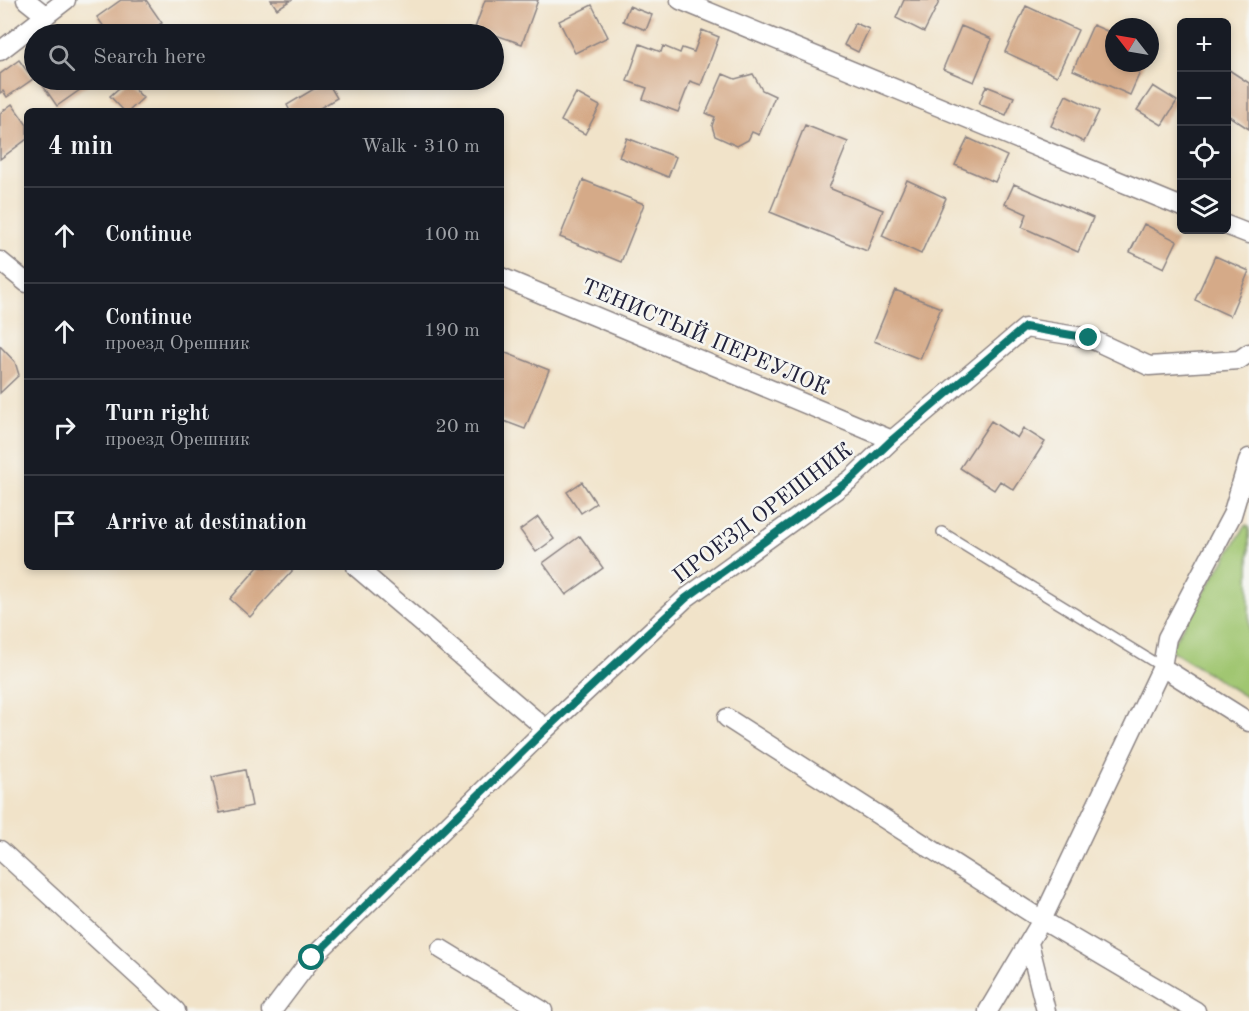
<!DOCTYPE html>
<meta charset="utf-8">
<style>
:root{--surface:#171b24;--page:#242831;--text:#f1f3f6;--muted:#9ea1a6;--line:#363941}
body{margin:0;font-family:"Old Standard TT",serif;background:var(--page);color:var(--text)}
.controls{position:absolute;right:18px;top:18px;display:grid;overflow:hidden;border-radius:9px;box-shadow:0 3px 9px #0003}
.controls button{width:54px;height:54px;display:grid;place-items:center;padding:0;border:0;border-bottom:2px solid var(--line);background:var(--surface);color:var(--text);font:30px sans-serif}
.compass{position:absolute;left:1105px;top:18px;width:54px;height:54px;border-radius:50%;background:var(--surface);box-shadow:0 3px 9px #0003;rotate:301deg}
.stop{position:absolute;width:18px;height:18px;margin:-14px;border:4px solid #0f766e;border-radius:50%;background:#fff}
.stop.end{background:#0f766e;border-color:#fff;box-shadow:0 2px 6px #0008}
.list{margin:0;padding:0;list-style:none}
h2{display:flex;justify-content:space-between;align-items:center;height:78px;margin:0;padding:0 24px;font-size:26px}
h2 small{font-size:20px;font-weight:400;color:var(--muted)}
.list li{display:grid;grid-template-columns:39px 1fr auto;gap:18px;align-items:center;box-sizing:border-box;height:96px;padding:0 24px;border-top:2px solid var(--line)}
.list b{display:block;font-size:22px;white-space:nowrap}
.list p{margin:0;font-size:20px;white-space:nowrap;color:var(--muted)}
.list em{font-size:20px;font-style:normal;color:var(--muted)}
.icon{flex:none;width:33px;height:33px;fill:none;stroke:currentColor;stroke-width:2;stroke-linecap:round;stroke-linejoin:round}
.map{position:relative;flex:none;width:1249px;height:1011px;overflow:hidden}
.search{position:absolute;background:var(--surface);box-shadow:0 3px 9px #0003;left:24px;top:24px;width:480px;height:66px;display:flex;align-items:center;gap:15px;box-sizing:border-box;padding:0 21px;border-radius:33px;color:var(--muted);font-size:22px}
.panel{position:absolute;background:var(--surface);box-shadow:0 3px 9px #0003;left:24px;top:108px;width:480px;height:462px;border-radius:9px}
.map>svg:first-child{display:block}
.green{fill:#a0c671;stroke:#617456;stroke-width:1.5}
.building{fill:#d5aa88}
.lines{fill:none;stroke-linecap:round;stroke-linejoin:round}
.service-casing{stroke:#8a8282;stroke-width:12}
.minor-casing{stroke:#8a8282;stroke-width:21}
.service{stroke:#fff;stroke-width:9}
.minor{stroke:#fff;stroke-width:18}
.route{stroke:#0f766e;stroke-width:8}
.labels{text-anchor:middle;stroke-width:5;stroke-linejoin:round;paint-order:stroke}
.street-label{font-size:22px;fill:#22223b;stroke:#f6f6f2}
</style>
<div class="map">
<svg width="1249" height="1011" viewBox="0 0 1249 1011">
<rect width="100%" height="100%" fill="#f6f6f2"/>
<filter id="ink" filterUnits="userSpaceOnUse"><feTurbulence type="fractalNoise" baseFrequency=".0167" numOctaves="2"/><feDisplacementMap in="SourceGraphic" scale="12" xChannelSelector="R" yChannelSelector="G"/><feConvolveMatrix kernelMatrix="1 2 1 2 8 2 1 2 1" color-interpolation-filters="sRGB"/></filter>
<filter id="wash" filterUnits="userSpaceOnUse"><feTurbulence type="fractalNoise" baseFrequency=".008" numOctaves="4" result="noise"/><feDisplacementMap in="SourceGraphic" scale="24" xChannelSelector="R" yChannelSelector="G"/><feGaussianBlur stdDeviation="1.35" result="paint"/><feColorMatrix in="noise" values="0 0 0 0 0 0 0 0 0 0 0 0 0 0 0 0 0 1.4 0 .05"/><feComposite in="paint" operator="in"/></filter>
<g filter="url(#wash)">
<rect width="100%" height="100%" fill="#f1e3c9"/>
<path class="green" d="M1246,525L1249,527V699L1169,649Z"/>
<g id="blocks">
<path class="building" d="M121,0H146L162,23L145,34H109L97,17Z
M271,0H291L277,9Z
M485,0H538L522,44L475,28Z
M904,0H940L924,32L896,18Z
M592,5L608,37L575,53L559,21Z
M629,6L652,15L646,30L623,21Z
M1026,6L1078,30L1057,76L1005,52Z
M855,23L869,29L858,52L844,45Z
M1093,25L1114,34V63H1144L1130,95L1073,70Z
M961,26L992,39L974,82L943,69Z
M702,30L719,37L701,85L690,81L678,112L643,99L647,88L627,81L640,44L661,52L663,46L680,53L682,48L694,52Z
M19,60L33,79L7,97L3,91L0,93V74Z
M1226,68L1249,83V129L1226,114Z
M723,74L735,79L753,74L762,90L775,96L759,135L752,132L748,140L737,146L715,136L712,126L715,117L706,113Z
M39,80H94L57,106Z
M127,81L143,98L129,111H124L110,96Z
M327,81L337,98L315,111H290L287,105Z
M986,86L1014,97L1006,115L979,104Z
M1153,86L1177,101L1162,125L1137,110Z
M576,93L600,106L585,134L561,121Z
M1066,95L1099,111L1084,142L1051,126Z
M12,104L27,125V139L0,159V113Z
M805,125L848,142L829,188L883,210L867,251L770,212Z
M627,138L676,157L668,177L619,157Z
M968,138L1007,156L995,182L955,165Z
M583,180L644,204L621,262L560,237Z
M907,180L946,198L921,254L882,236Z
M1014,184L1093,218L1078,252L1022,227L1027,214L1005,204Z
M1144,224L1177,241L1164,268L1130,252Z
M1215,256L1249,271L1230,316L1195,300Z
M895,290L941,308L920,359L874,341Z
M0,346L15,362L19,375L0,393Z
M501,351L549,370L525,429L501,420Z
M991,421L1017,438L1023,428L1045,442L1014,490L1000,481L994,490L960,468Z
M582,482L596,503L581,513L567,492Z
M538,517L554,539L536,552L520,530Z
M580,536L603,568L566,595L543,563Z
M258,567L294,569L250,617L230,599Z
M245,770L252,806L220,813L212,777Z"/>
</g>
</g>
<g filter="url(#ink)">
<use href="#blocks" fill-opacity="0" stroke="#8a8282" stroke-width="1.5"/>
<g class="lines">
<g class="service-casing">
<path id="service" d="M942,532L1162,667"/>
</g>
<g class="minor-casing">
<path id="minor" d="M26,0L46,16
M680,0L1182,207
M0,51L66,0
M1226,225L1249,234
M0,261L27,283
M501,277L892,440
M1249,458L1232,515L1167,638L1162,667L1249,722
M356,567L546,729
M727,718L1042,920L1196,1011
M0,850L176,1011
M1029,943L1046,1011
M441,949L543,1011
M272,1011L312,958L546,729L686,598L851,479L892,440L1025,328L1089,338L1149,366L1239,360L1249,353
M988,1011L1042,920L1162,667"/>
</g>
<use href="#service" class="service"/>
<use href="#minor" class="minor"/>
</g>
</g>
<g class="lines" filter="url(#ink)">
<path class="route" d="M312,958L546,729L686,598L851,479L892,440L1025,327L1089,338"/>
</g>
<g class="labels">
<g class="street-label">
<text transform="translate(706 336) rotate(23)" y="8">ТЕНИСТЫЙ ПЕРЕУЛОК</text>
<text transform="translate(762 512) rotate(-37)" y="8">ПРОЕЗД ОРЕШНИК</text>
</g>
</g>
</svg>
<div class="controls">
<button>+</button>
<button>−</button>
<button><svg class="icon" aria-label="locate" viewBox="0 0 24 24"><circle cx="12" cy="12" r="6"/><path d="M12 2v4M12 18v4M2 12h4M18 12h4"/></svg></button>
<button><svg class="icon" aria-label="layers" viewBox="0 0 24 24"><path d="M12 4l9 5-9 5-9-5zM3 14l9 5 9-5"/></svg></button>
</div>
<svg class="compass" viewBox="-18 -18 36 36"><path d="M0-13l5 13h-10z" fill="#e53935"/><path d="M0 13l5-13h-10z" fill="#9ea1a6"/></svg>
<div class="stop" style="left:312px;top:958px"></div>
<div class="stop end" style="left:1089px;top:338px"></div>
<div class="search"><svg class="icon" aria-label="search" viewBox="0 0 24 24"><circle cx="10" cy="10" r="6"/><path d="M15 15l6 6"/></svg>Search here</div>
<section class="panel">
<h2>4 min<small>Walk · 310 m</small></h2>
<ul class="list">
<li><svg class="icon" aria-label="ahead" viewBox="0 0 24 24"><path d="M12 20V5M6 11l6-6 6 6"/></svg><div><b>Continue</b></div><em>100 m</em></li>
<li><svg class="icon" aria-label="ahead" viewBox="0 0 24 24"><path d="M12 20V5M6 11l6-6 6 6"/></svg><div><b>Continue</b><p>проезд Орешник</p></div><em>190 m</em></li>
<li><svg class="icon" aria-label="right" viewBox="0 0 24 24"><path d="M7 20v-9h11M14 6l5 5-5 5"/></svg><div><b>Turn right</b><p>проезд Орешник</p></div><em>20 m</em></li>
<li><svg class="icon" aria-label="arrive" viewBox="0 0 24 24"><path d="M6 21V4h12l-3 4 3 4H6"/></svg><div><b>Arrive at destination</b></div></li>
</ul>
</section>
</div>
